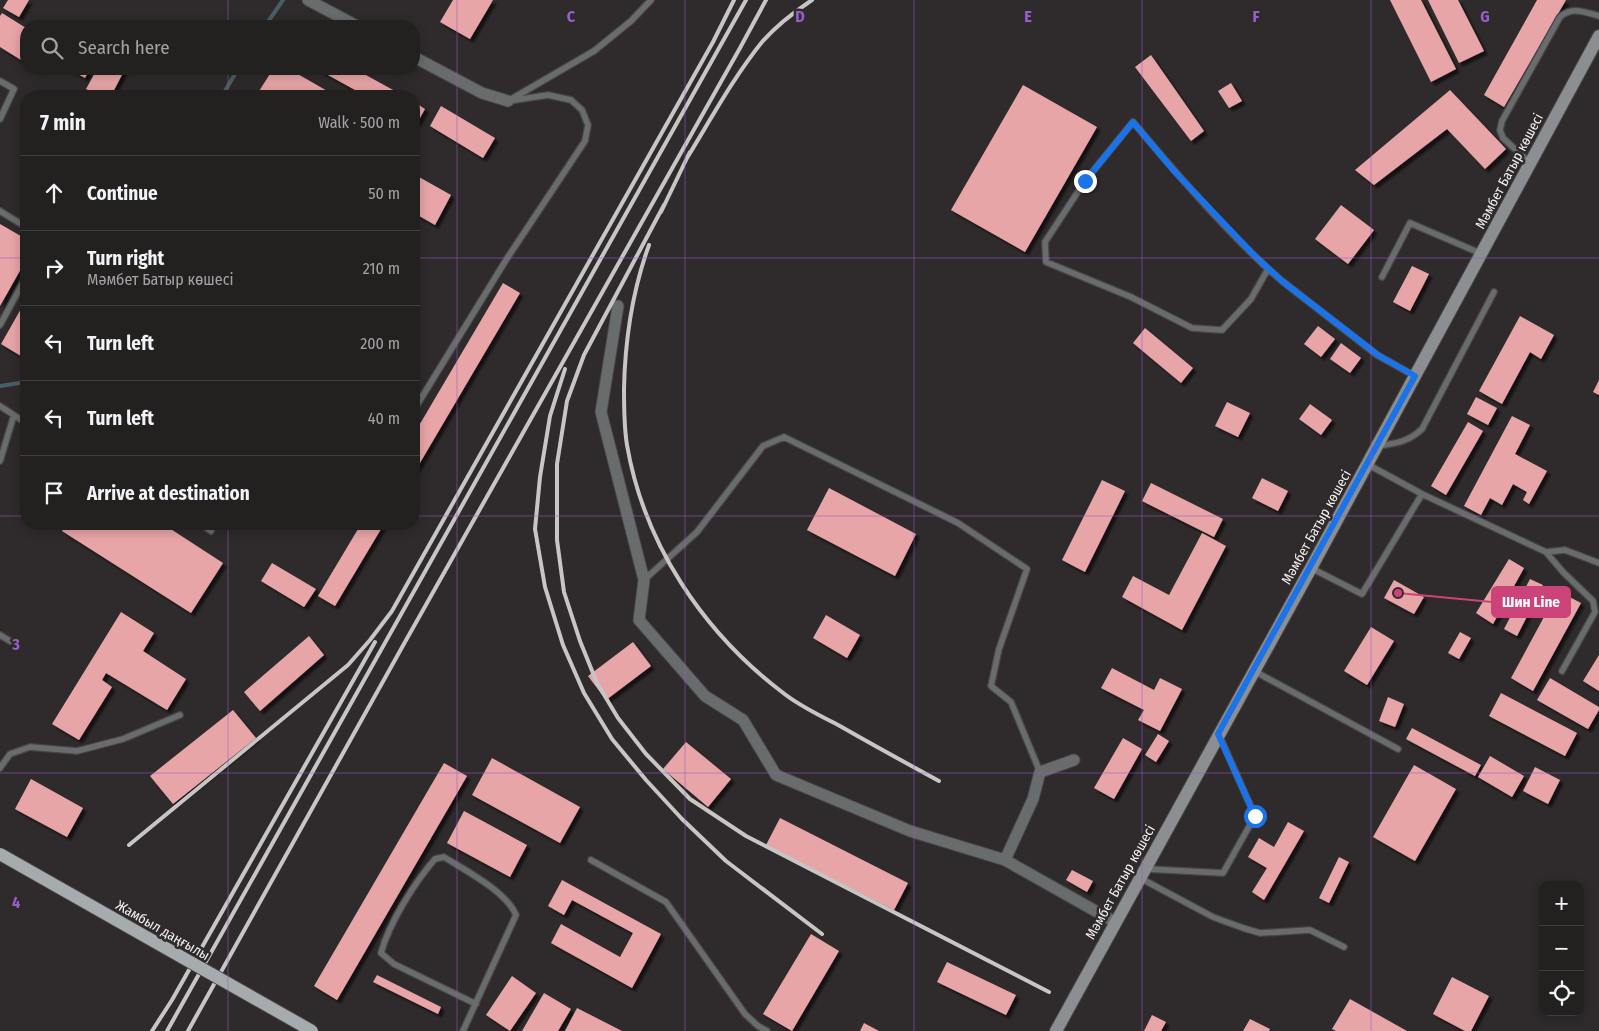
<!DOCTYPE html>
<meta charset="utf-8">
<style>
:root{--surface:#232020;--page:#2f2d2d;--text:#f1f3f6;--muted:#a3a3a5;--line:#403e3e}
body{margin:0;font-family:"Fira Sans Condensed",sans-serif;background:var(--page);color:var(--text)}
.controls{position:absolute;right:15px;bottom:15px;display:grid;overflow:hidden;border-radius:10px;box-shadow:0 2px 12px #0003}
.controls button{width:45px;height:45px;display:grid;place-items:center;padding:0;border:0;border-bottom:1px solid var(--line);background:var(--surface);color:var(--text);font:25px sans-serif}
.stop{position:absolute;width:15px;height:15px;margin:-11px;border:4px solid #1a73e8;border-radius:50%;background:#fff}
.stop.end{background:#1a73e8;border-color:#fff;box-shadow:0 1px 5px #0008}
.list{margin:0;padding:0;list-style:none}
h2{display:flex;justify-content:space-between;align-items:center;height:65px;margin:0;padding:0 20px;font-size:21px}
h2 small{font-size:16px;font-weight:400;color:var(--muted)}
.list li{display:grid;grid-template-columns:32px 1fr auto;gap:15px;align-items:center;box-sizing:border-box;height:75px;padding:0 20px;border-top:1px solid var(--line)}
.list b{display:block;font-size:19px;white-space:nowrap}
.list p{margin:0;font-size:16px;white-space:nowrap;color:var(--muted)}
.list em{font-size:16px;font-style:normal;color:var(--muted)}
.icon{flex:none;width:28px;height:28px;fill:none;stroke:currentColor;stroke-width:2;stroke-linecap:round;stroke-linejoin:round}
.map{position:relative;flex:none;width:1599px;height:1031px;overflow:hidden}
.search{position:absolute;background:var(--surface);box-shadow:0 2px 12px #0003;left:20px;top:20px;width:400px;height:55px;display:flex;align-items:center;gap:12px;box-sizing:border-box;padding:0 18px;border-radius:20px;color:var(--muted);font-size:19px}
.panel{position:absolute;background:var(--surface);box-shadow:0 2px 12px #0003;left:20px;top:90px;width:400px;height:440px;border-radius:20px}
.map>svg:first-child{display:block}
.lines{fill:none;stroke-linecap:round;stroke-linejoin:round}
.stream{stroke:#495f67;stroke-width:4}
.building{fill:#e8a5a7;filter:url(#shadow)}
.service-casing{stroke:#4a4646;stroke-width:8}
.minor-casing{stroke:#4a4646;stroke-width:13}
.secondary-casing{stroke:#4a4646;stroke-width:14}
.service{stroke:#696c6d;stroke-width:5.5}
.minor{stroke:#696c6d;stroke-width:11}
.secondary{stroke:#8c8f91;stroke-width:12}
.rail{stroke:#c8c5c5;stroke-width:4}
.primary-bridge-casing{stroke:#4a4646;stroke-width:14;stroke-linecap:butt}
.primary-bridge{stroke:#a6abad;stroke-width:12}
.route{stroke:#1a73e8;stroke-width:6}
.grid{fill:none;stroke:#995dcb;stroke-width:1;stroke-opacity:0.55}
.labels{text-anchor:middle;stroke-width:5;stroke-linejoin:round;paint-order:stroke}
.street-label{font-size:14px;fill:#f2efef;stroke:#2f2a2b}
.grid-label{font-size:16px;text-anchor:middle;font-weight:bold;fill:#995dcb;stroke:#2f2a2b;stroke-width:5;stroke-linejoin:round;paint-order:stroke}
.leader{fill:none;stroke:#cc4379;stroke-width:2}
.callout-dot{fill:#cc4379;stroke:#2f2a2b;stroke-width:2}
.callout{fill:#cc4379;stroke:#cc4379;stroke-width:2}
.callout-label{font-size:15px;text-anchor:middle;font-weight:bold;fill:#fff}
</style>
<div class="map">
<svg width="1599" height="1031" viewBox="0 0 1599 1031">
<defs>
<filter id="shadow"><feDropShadow dx="3.5" dy="3.5" stdDeviation="1" flood-color="#0009"/></filter>
</defs>
<rect width="100%" height="100%" fill="#2f2a2b"/>
<g class="lines">
<path class="stream" d="M265,26L283,0
M222,96L238,69
M0,386L26,382"/>
</g>
<path class="building" d="M8,0H29L19,17L3,8Z
M453,0H493L470,39L440,22Z
M1390,0H1421L1456,69L1431,82Z
M1428,0H1458L1484,51L1459,63Z
M1537,0H1566L1504,107L1484,95Z
M2,13L26,28V63L0,47V16Z
M1151,55L1204,131L1191,141L1135,67Z
M69,69H90L85,78Z
M97,69H125L111,96H100L86,89Z
M273,69H289L336,96H256Z
M317,69H355L404,96H366Z
M1231,83L1242,101L1229,108L1218,91Z
M1023,85L1097,127L1025,252L951,210Z
M1450,90L1506,149L1485,169L1447,129L1374,185L1355,170Z
M414,102L425,109L416,125L414,124Z
M441,106L495,138L483,158L430,126Z
M419,177L451,195L435,225L414,213V186Z
M1341,205L1374,230L1348,264L1315,239Z
M0,224L26,239V260L0,306Z
M1412,266L1429,274L1410,311L1393,302Z
M503,283L520,293L414,473V434Z
M26,300V359L1,344Z
M1520,316L1554,335L1541,359L1530,352L1502,404L1479,391Z
M1318,326L1335,339L1321,357L1304,344Z
M1145,328L1193,368L1181,383L1133,343Z
M1341,343L1361,358L1350,373L1330,359Z
M1599,380V395L1593,392Z
M1476,397L1497,408L1488,425L1467,414Z
M1227,402L1250,413L1238,437L1215,426Z
M1310,404L1332,420L1321,435L1299,419Z
M1512,416L1530,425L1515,454L1547,471L1529,504L1523,500L1527,492L1513,484L1502,505L1490,498L1481,515L1464,506Z
M1468,422L1483,431L1446,495L1431,486Z
M1262,478L1288,491L1278,511L1252,498Z
M1102,480L1125,491L1085,572L1062,560Z
M1151,483L1223,519L1214,537L1142,501Z
M829,488L916,534L895,576L807,530Z
M66,524H163L223,563L191,613L62,531Z
M361,524H384L335,606L318,596Z
M1202,533L1226,546L1182,630L1122,597L1133,576L1169,595Z
M1509,559L1524,568L1493,624L1476,613Z
M272,563L316,589L304,607L261,581Z
M1530,579L1543,585L1517,636L1504,629Z
M1394,580L1424,597L1414,614L1384,598Z
M1558,591L1581,603L1533,691L1511,678Z
M121,612L154,633L143,651L186,679L167,710L106,673L102,680L112,687L79,740L52,724Z
M826,615L860,635L847,658L813,638Z
M1371,627L1394,641L1367,685L1344,671Z
M1460,632L1471,638L1459,659L1448,653Z
M309,636L324,655L260,711L244,692Z
M633,642L651,666L606,700L588,676Z
M1599,655V691L1583,681Z
M1112,668L1154,690L1160,678L1182,689L1160,731L1138,720L1144,710L1101,688Z
M1550,678L1599,707V710L1588,729L1537,700Z
M1501,693L1577,733L1565,756L1489,716Z
M1388,697L1404,704L1395,727L1379,721Z
M233,710L256,738L173,804L150,776Z
M1412,728L1481,765L1475,776L1406,739Z
M1158,734L1169,741L1156,762L1145,755Z
M1123,738L1142,749L1114,799L1094,788Z
M686,742L731,779L708,807L663,769Z
M1490,756L1524,776L1512,797L1478,777Z
M492,758L580,807L560,843L472,795Z
M444,763L467,776L337,1000L314,986Z
M1414,765L1456,789L1415,861L1373,837Z
M1535,767L1560,780L1548,804L1523,791Z
M31,779L83,808L67,837L15,809Z
M464,811L527,845L510,877L447,843Z
M780,818L908,883L894,910L766,845Z
M1288,822L1304,831L1264,900L1252,892L1267,868L1248,857L1259,838L1274,847Z
M1339,857L1349,862L1329,903L1319,898Z
M1072,870L1093,881L1087,892L1066,880Z
M562,880L661,934L632,988L551,943L561,924L620,957L633,933L572,900L564,915L548,906Z
M811,934L839,951L792,1031L763,1014Z
M947,962L1016,995L1006,1015L937,982Z
M377,975L441,1007L438,1014L373,982Z
M512,976L536,993L510,1031L486,1015Z
M1452,977L1489,996L1471,1031H1465L1433,1014Z
M544,993L571,1009L558,1031H522Z
M1350,999L1407,1031H1336L1332,1029Z
M577,1008L622,1031H565Z
M1152,1015L1166,1022L1161,1031H1144Z
M1250,1019L1270,1029L1269,1031H1243Z
M864,1023L879,1031H860Z"/>
<g class="lines">
<g class="service-casing">
<path id="service" d="M0,81L14,89L0,119
M1133,122C1176,173 1220,224 1268,269L1251,299L1222,330L1192,328L1131,297L1046,262L1045,242L1085,181Z
M1530,163L1503,138L1500,130L1502,121L1560,17C1572,6 1584,12 1599,16
M0,211L26,227
M1268,269L1282,281L1377,355L1415,376
M1382,277L1410,223L1482,254
M0,325L26,277
M0,406L26,423
M414,410L506,260L585,141L588,125L582,110L571,100L548,95L508,101L594,51L631,21L651,0
M1379,446C1397,443 1408,442 1422,429L1494,292
M0,461L14,415
M1367,464L1422,494L1546,552L1565,550L1599,563
M201,524L211,531
M1546,552L1563,572L1593,601L1595,612L1562,671
M1311,568L1362,594L1422,494
M644,580L697,532L763,446L784,437L958,523L1027,569L999,649L991,686L1011,702L1040,772
M0,635L10,641
M1254,671L1398,749
M0,768L10,754L30,747L77,751L123,739L180,715
M591,860L666,902L745,1014L758,1026L767,1031
M1147,869L1223,873L1255,816L1220,737
M1140,878L1213,917L1243,928L1260,933L1310,930L1344,947
M463,1031L516,915C506,891 466,871 444,857L435,859C415,882 389,923 381,953L394,964L476,1004"/>
</g>
<g class="minor-casing">
<path id="minor" d="M308,0L357,26
M414,57L482,93L508,101
M618,306L601,412L644,580L639,620L705,696L743,720L776,775L910,831L1005,860
M1074,760L1040,772L1033,799L1005,860L1115,922"/>
</g>
<g class="secondary-casing">
<path id="secondary" d="M1056,1031L1311,568L1599,36"/>
</g>
<use href="#service" class="service"/>
<use href="#minor" class="minor"/>
<use href="#secondary" class="secondary"/>
<path class="rail" d="M690,152L687,158C711,119 733,78 762,42C776,26 794,12 812,0
M664,205L584,355L567,401L557,464V540L564,592L580,641L597,683L618,718L646,754L690,799L746,836L1049,992
M661,212L687,158
M649,245C632,292 625,339 624,389C624,407 624,427 627,445C644,544 703,632 782,692C799,706 821,716 840,726C873,745 906,763 939,781
M565,369L550,416L540,477L535,529L545,587L563,645L584,693L612,739L646,780L682,819L726,861L822,934
M129,845L348,665L370,640L392,611L713,42L734,0
M152,1031L172,1000L375,642
M167,1031L746,0
M188,1031L405,642L740,48L766,0"/>
<g class="primary-bridge-casing">
<path id="primary-bridge" d="M0,854L312,1031"/>
</g>
<use href="#primary-bridge" class="primary-bridge"/>
</g>
<g class="lines">
<path class="route" d="M1085,181L1133,122L1175,172L1252,253L1282,281L1378,355L1415,376L1218,734L1255,816"/>
</g>
<path class="grid" d="M228,0V26M457,0V1031M685,0V1031M914,0V1031M1142,0V1031M1371,0V1031M228,69V96M0,258H26M414,258H1599M0,516H26M414,516H1599M228,524V1031M0,773H1599"/>
<g class="labels">
<g class="street-label">
<text transform="translate(1509 171) rotate(-62)" y="5">Мәмбет Батыр көшесі</text>
<text transform="translate(1316 527) rotate(-61)" y="5">Мәмбет Батыр көшесі</text>
<text transform="translate(1120 882) rotate(-61)" y="5">Мәмбет Батыр көшесі</text>
<text transform="translate(163 930) rotate(30)" y="5">Жамбыл даңғылы</text>
</g>
</g>
<g class="grid-label">
<text x="571" y="22">C</text>
<text x="800" y="22">D</text>
<text x="1028" y="22">E</text>
<text x="1256" y="22">F</text>
<text x="1485" y="22">G</text>
<text x="16" y="650">3</text>
<text x="16" y="908">4</text>
</g>
<path class="leader" d="M1398 593L1492 602"/>
<circle class="callout-dot" cx="1398" cy="593" r="5"/>
<rect class="callout" x="1492" y="587" width="78" height="30" rx="5"/>
<g class="callout-label">
<text x="1531" y="607">Шин Line</text>
</g>
</svg>
<div class="controls">
<button>+</button>
<button>−</button>
<button><svg class="icon" aria-label="locate" viewBox="0 0 24 24"><circle cx="12" cy="12" r="6"/><path d="M12 2v4M12 18v4M2 12h4M18 12h4"/></svg></button>
</div>
<div class="stop" style="left:1255px;top:816px"></div>
<div class="stop end" style="left:1085px;top:181px"></div>
<div class="search"><svg class="icon" aria-label="search" viewBox="0 0 24 24"><circle cx="10" cy="10" r="6"/><path d="M15 15l6 6"/></svg>Search here</div>
<section class="panel">
<h2>7 min<small>Walk · 500 m</small></h2>
<ul class="list">
<li><svg class="icon" aria-label="ahead" viewBox="0 0 24 24"><path d="M12 20V5M6 11l6-6 6 6"/></svg><div><b>Continue</b></div><em>50 m</em></li>
<li><svg class="icon" aria-label="right" viewBox="0 0 24 24"><path d="M7 20v-9h11M14 6l5 5-5 5"/></svg><div><b>Turn right</b><p>Мәмбет Батыр көшесі</p></div><em>210 m</em></li>
<li><svg class="icon" aria-label="left" viewBox="0 0 24 24"><path d="M17 20v-9H6M10 6l-5 5 5 5"/></svg><div><b>Turn left</b></div><em>200 m</em></li>
<li><svg class="icon" aria-label="left" viewBox="0 0 24 24"><path d="M17 20v-9H6M10 6l-5 5 5 5"/></svg><div><b>Turn left</b></div><em>40 m</em></li>
<li><svg class="icon" aria-label="arrive" viewBox="0 0 24 24"><path d="M6 21V4h12l-3 4 3 4H6"/></svg><div><b>Arrive at destination</b></div></li>
</ul>
</section>
</div>
